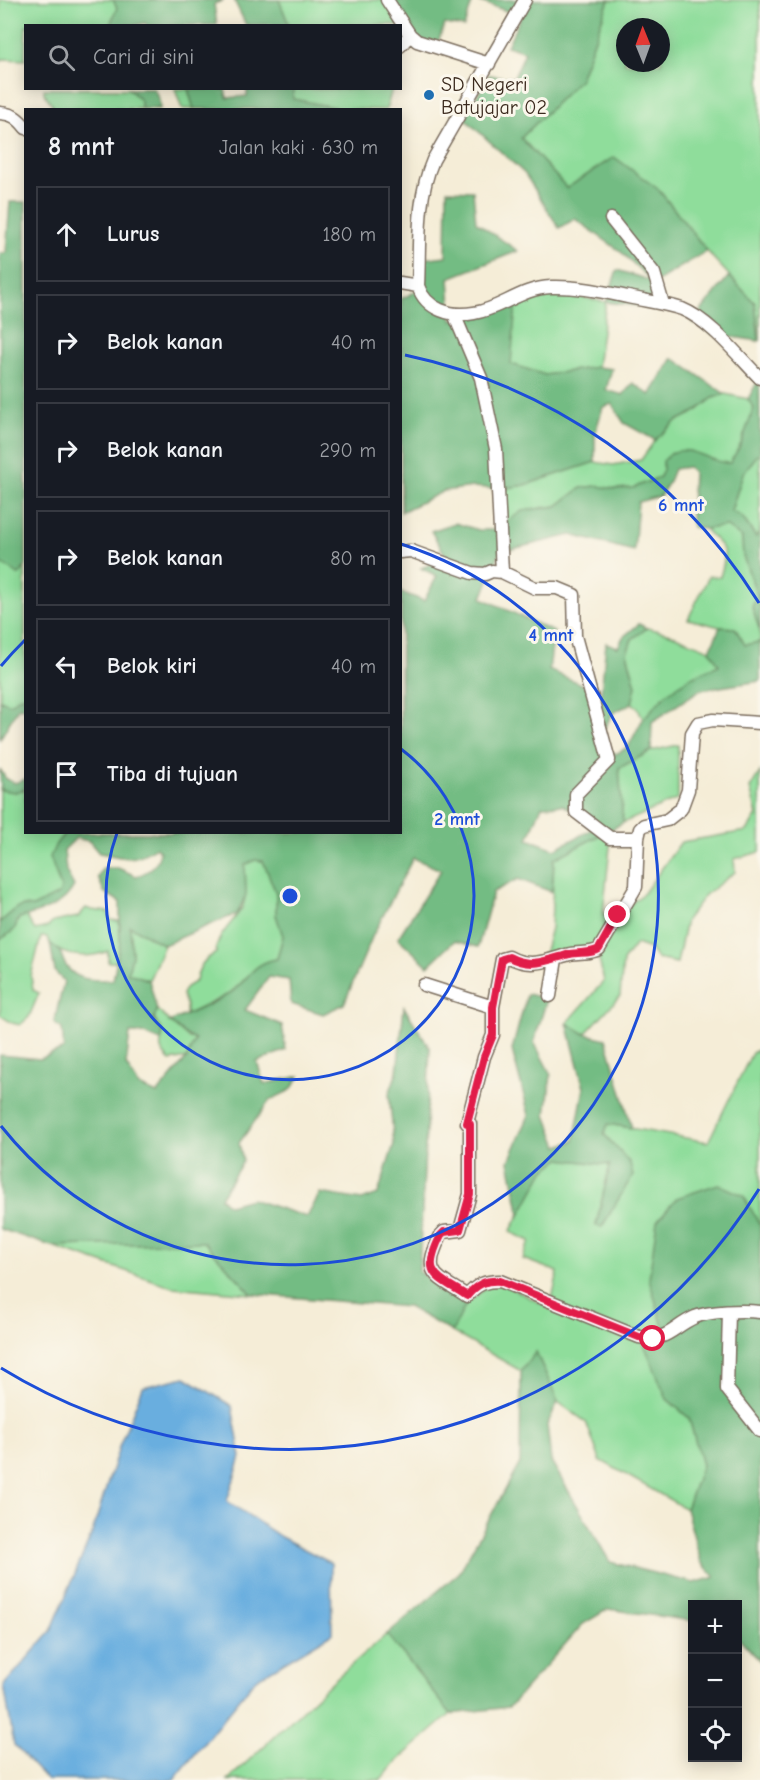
<!DOCTYPE html>
<html lang="id">
<meta charset="utf-8">
<style>
:root{--surface:#171b24;--page:#242831;--text:#f1f3f6;--muted:#9ea1a6;--line:#363941}
body{margin:0;font-family:"Comic Neue",sans-serif;background:var(--page);color:var(--text)}
.controls{position:absolute;right:18px;bottom:18px;display:grid;overflow:hidden;border-radius:0px;box-shadow:0 3px 15px #0003}
.controls button{width:54px;height:54px;display:grid;place-items:center;padding:0;border:0;border-bottom:2px solid var(--line);background:var(--surface);color:var(--text);font:30px sans-serif}
.compass{position:absolute;left:616px;top:18px;width:54px;height:54px;border-radius:50%;background:var(--surface);box-shadow:0 3px 15px #0003;rotate:359deg}
.stop{position:absolute;width:18px;height:18px;margin:-14px;border:4px solid #e11d48;border-radius:50%;background:#fff}
.stop.end{background:#e11d48;border-color:#fff;box-shadow:0 2px 6px #0008}
.list{margin:0;padding:0;list-style:none}
h2{display:flex;justify-content:space-between;align-items:center;height:78px;margin:0;padding:0 24px;font-size:26px}
h2 small{font-size:20px;font-weight:400;color:var(--muted)}
.list li{display:grid;grid-template-columns:39px 1fr auto;gap:18px;align-items:center;box-sizing:border-box;height:96px;margin:0 12px 12px;padding:0 12px;border:2px solid var(--line);border-radius:0px}
.list b{display:block;font-size:22px;white-space:nowrap}
.list em{font-size:20px;font-style:normal;color:var(--muted)}
.icon{flex:none;width:33px;height:33px;fill:none;stroke:currentColor;stroke-width:2;stroke-linecap:round;stroke-linejoin:round}
.map{position:relative;flex:none;width:760px;height:1780px;overflow:hidden}
.search{position:absolute;background:var(--surface);box-shadow:0 3px 15px #0003;left:24px;top:24px;width:378px;height:66px;display:flex;align-items:center;gap:15px;box-sizing:border-box;padding:0 21px;border-radius:0px;color:var(--muted);font-size:22px}
.panel{position:absolute;background:var(--surface);box-shadow:0 3px 15px #0003;left:24px;top:108px;width:378px;height:726px;border-radius:0px}
.map>svg:first-child{display:block}
.green{fill:#8fdd9b;stroke:#65845c;stroke-width:1.5;fill-rule:evenodd}
.forest{fill:#73bc83;stroke:#577350;stroke-width:1.5;fill-rule:evenodd}
.water{fill:#69aedf;stroke:#526c7e;stroke-width:1.5}
.lines{fill:none;stroke-linecap:round;stroke-linejoin:round}
.minor-casing{stroke:#7c6e5f;stroke-width:15}
.minor{stroke:#fff;stroke-width:12}
.route{stroke:#e11d48;stroke-width:8}
.ring{fill:none;stroke:#1d4ed8;stroke-width:3}
.poi-dot{fill:#1f6fb2;stroke:#fbf7ec;stroke-width:2}
.labels{text-anchor:middle;stroke-width:6;stroke-linejoin:round;paint-order:stroke}
.poi-label{font-size:20px;fill:#3b2a1e;stroke:#fbf7ec;text-anchor:start}
.centre{fill:#1d4ed8;stroke:#fbf7ec;stroke-width:3}
.ring-label{font-size:18px;text-anchor:middle;font-weight:bold;fill:#1d4ed8;stroke:#fbf7ec;stroke-width:6;stroke-linejoin:round;paint-order:stroke}
</style>
<div class="map">
<svg width="760" height="1780" viewBox="0 0 760 1780">
<rect width="100%" height="100%" fill="#fbf7ec"/>
<filter id="ink" filterUnits="userSpaceOnUse"><feTurbulence type="fractalNoise" baseFrequency=".0167" numOctaves="2"/><feDisplacementMap in="SourceGraphic" scale="12" xChannelSelector="R" yChannelSelector="G"/><feConvolveMatrix kernelMatrix="1 2 1 2 8 2 1 2 1" color-interpolation-filters="sRGB"/></filter>
<filter id="wash" filterUnits="userSpaceOnUse"><feTurbulence type="fractalNoise" baseFrequency=".008" numOctaves="4" result="noise"/><feDisplacementMap in="SourceGraphic" scale="24" xChannelSelector="R" yChannelSelector="G"/><feGaussianBlur stdDeviation="1.35" result="paint"/><feColorMatrix in="noise" values="0 0 0 0 0 0 0 0 0 0 0 0 0 0 0 0 0 1.4 0 .05"/><feComposite in="paint" operator="in"/></filter>
<g filter="url(#wash)">
<rect width="100%" height="100%" fill="#f5edd7"/>
<path class="green" d="M0,0H113L117,8L110,25L26,26L25,60L2,59L0,63Z
M279,0H387L398,25H289Z
M609,0H760V341L755,303L713,258L658,189L567,188L521,138L580,79ZM625,27H661V63H625Z
M44,89H129L141,101V109H55L44,93Z
M175,89H188L194,109H182Z
M293,89H392L386,110L342,109L293,99Z
M553,292L606,302L597,367L545,375L510,364L516,303Z
M725,394L748,399L754,408L741,444L730,464H721L689,451L663,470L660,477L633,488L615,489L597,486L581,488L557,506L540,508L503,524L500,489L525,485L595,462L613,465L641,460L655,440L675,422L695,412L713,398Z
M760,452V530L757,538L742,517L731,511L743,473Z
M726,526L742,538L743,556L758,597L752,606L760,631V642L745,645L735,628L720,627L688,619L709,576L720,577C729,548 725,551 705,529Z
M0,562L18,575L25,566V695L19,697L10,704L0,700Z
M647,628L668,633L710,650L719,665C685,679 668,692 643,719L637,707L632,703L636,686L627,653L632,639Z
M678,745V799L623,823L619,768L651,751Z
M760,772V852L734,859L735,872L705,895L686,920L677,963L657,959L650,949L636,944L623,961L620,996L585,1034L567,1023L604,981L597,951L543,958L551,928L554,859L612,827L603,914L612,919L644,893L681,842L747,831L757,815L750,788Z
M0,789L15,792L25,789L26,832H63L64,834C51,849 53,871 61,888L59,895L33,907L24,906L17,908L0,922Z
M255,860L263,861L276,893V915L283,936L277,959C251,963 248,981 228,994C215,1002 200,1008 186,1015V1005L182,994L186,987L196,981C199,966 203,960 216,953C216,935 233,923 242,908C248,895 245,879 245,865Z
M86,908L91,910L109,912L110,920L119,921L120,943L117,962H108V951C89,959 55,958 47,937H41L31,976L33,990L39,993L29,1017L20,1025L12,1023L0,1015V940L14,930L19,918L26,916L35,930L48,927L53,922L78,917Z
M130,926L164,945L149,980L128,973L132,955Z
M157,1010L188,1038L195,1039L187,1058L170,1061C159,1050 159,1048 163,1033L154,1019Z
M760,1048V1225L743,1195L666,1337L667,1399L689,1418L702,1465L686,1509L600,1460L586,1422L558,1402L536,1352L521,1371L452,1332L466,1304L495,1280L550,1308L558,1272L523,1259L530,1241L510,1232L544,1171L560,1159L610,1165L596,1225L630,1163L604,1134L608,1124L708,1142L752,1053Z
M204,1242L252,1294L173,1287L52,1246Z
M387,1634L451,1714L398,1760L381,1780H228L333,1681Z"/>
<path class="forest" d="M113,0H224L214,4L217,25L148,26L145,23L137,25H110L117,8Z
M234,0H279L289,25H246Z
M387,0H473L464,27L445,24L436,47L405,40Z
M475,0H609L580,79L521,138L567,188L614,157L658,189L707,251L654,283L655,308L606,302L617,270L652,281L620,251L575,219L559,228L525,174L464,118L489,75L514,78L525,52L507,46L521,16Z
M129,89H154L159,99L160,109H141V101Z
M188,89H225L227,98L247,96V89H293V99L342,109H194Z
M447,190L473,191L476,222L518,251L449,278L452,320L516,303L511,364L545,375L597,367L612,369L606,390L623,395L633,383L650,395L673,358L725,394L713,398L695,412L675,422L655,440L624,423L612,404L603,407L595,433V462L525,485L500,489L473,487L444,491L401,512V299L417,291L422,259L446,256Z
M10,202H26V566L19,575L0,562V253H6Z
M729,276L755,303L759,341L713,334L692,322Z
M759,379L760,452L743,473L731,511L742,517L756,537L760,530V631L752,606L758,597L743,556L742,538L726,526L705,529L692,527L691,516L693,472L688,467L674,469L668,484L660,496L638,502L634,551L571,535L500,552L482,598L554,632L549,670L601,693L606,643L618,647L623,637L639,624L647,628L632,639L627,653L636,686L632,703L613,713L602,732L607,749L616,754L628,747L643,719L666,694L691,677L719,665L710,650L720,627L735,628L745,645L760,642V681L700,690L652,722L651,751L619,768L623,823L554,859L552,892L518,879L493,892L478,947L454,941L428,966L398,938L441,870L413,858L373,935L344,1004L323,1014L291,1004L289,980L269,977L245,1010L282,1025L286,1050L257,1062L264,1084L300,1076L291,1090L270,1100L239,1143L243,1161L220,1198L229,1205L251,1199L307,1217L320,1193L362,1200L378,1194L394,1144L389,1094L397,1072L404,1007L430,1048L419,1272L466,1304L452,1332L408,1307L252,1294L204,1242L51,1246L0,1229V1055L40,1059L64,1049L62,1029L54,1023L64,981L55,972L50,943C67,955 58,955 67,967C78,982 97,980 113,980L120,943V902L104,892L98,877L103,868H118L136,876C148,873 158,865 160,852L156,847C131,864 126,857 99,853L89,841L76,838L64,850L66,871L74,886C64,907 40,912 19,918L14,930L0,940V922L17,908L24,906L33,907L59,894L61,888L50,857L56,844L64,834L63,833L400,832L401,592L424,601L437,576L421,568L447,558L431,531L455,523L479,530H496L522,511L557,506L581,488L597,486L615,489L633,488L660,477L663,470V461C666,459 670,453 674,452C692,445 712,464 730,463L741,444L754,408L748,399ZM563,805L585,817L591,830L555,849L528,839L542,806ZM255,860L263,861L276,893V915L283,936L277,959C251,963 248,981 229,994C210,1005 189,1014 169,1022C178,1027 185,1037 195,1039L187,1058L157,1094L139,1086L126,1065L130,1033H142L161,1041L163,1033L154,1019L157,1010L149,980L128,973L132,955L130,926L164,945L209,925L237,914L246,895L245,865Z
M25,695V707L18,708L0,739V700L10,704L19,697Z
M0,769L6,779L15,783L25,779V789L15,792L1,790Z
M527,994L547,999L534,1042L551,1075L546,1115L558,1146L574,1141L584,1088L567,1023L585,1034L606,1039L632,1128L608,1124L604,1134L630,1163L633,1175L602,1227L596,1226L610,1165L560,1159L544,1171L520,1215L509,1161L529,1115L512,1050Z
M718,1184L743,1195L760,1225V1661L738,1638V1604H692V1621L608,1609L583,1624L509,1707L451,1714L387,1634L459,1573L520,1463L521,1371L536,1352L558,1402L547,1425L551,1461L610,1562L694,1583L715,1577L701,1562L686,1509L702,1465L689,1418L667,1399L643,1342L666,1337L649,1279L657,1221L677,1198Z"/>
<path class="water" d="M185,1377L232,1406L241,1457L227,1501L281,1537L331,1563L332,1634L256,1679L174,1780H47L14,1745L4,1685L51,1631L92,1533L120,1444L143,1387Z"/>
</g>
<g filter="url(#ink)">
<g class="lines">
<g class="minor-casing">
<path id="minor" d="M387,0L410,35L417,41L489,64
M525,0L433,160C416,199 420,244 418,286C426,310 451,317 474,313C501,309 521,288 551,287C577,286 603,292 628,297C646,301 664,303 682,309C711,321 738,356 760,378
M400,46L410,35
M0,113C13,114 18,118 26,128
M611,219L654,273L663,304
M400,283L418,286
M454,314L481,378L496,449L502,572
M400,552L411,551L472,573L485,574L492,571L502,572L535,588H557L574,595L575,636L609,760L576,794V812L610,838H638
M760,723L713,720L698,723L692,733L688,790L681,809L667,820L644,825L640,829L638,838L636,887L599,949C591,954 580,952 570,954C548,960 531,969 509,957L502,959L493,1007V1035L484,1057L467,1123L470,1124V1194L460,1230L444,1232L441,1235C421,1275 435,1275 467,1296C477,1284 485,1281 500,1281L639,1337C668,1342 671,1328 695,1317C709,1311 744,1310 760,1312
M424,985L493,1007
M550,996L556,959
M729,1312L727,1389L760,1431"/>
</g>
<use href="#minor" class="minor"/>
</g>
</g>
<g class="lines" filter="url(#ink)">
<path class="route" d="M618,915L599,949C591,954 580,952 570,954C548,960 531,969 509,957L502,959L493,1007V1035L484,1057L467,1123L470,1124V1194L460,1230L444,1232L441,1235C421,1275 435,1275 467,1296C477,1284 485,1280 500,1281L639,1337L653,1339"/>
</g>
<g class="ring">
<path d="M401 749A184 184 0 1 1 117 833"/>
<path d="M1 666A369 369 0 0 1 25 640M401 544A369 369 0 1 1 1 1126"/>
<path d="M759 1189A553 553 0 0 1 1 1368M405 355A553 553 0 0 1 759 603"/>
</g>
<circle class="poi-dot" cx="429" cy="95" r="6"/>
<g class="labels">
<g class="poi-label">
<text x="441" y="91">SD Negeri<tspan x="441" dy="23">Batujajar 02</tspan></text>
</g>
</g>
<circle cx="290" cy="896" r="9" class="centre"/>
<g class="ring-label">
<text x="681" y="511">6 mnt</text>
<text x="551" y="641">4 mnt</text>
<text x="457" y="825">2 mnt</text>
</g>
</svg>
<div class="controls">
<button>+</button>
<button>−</button>
<button><svg class="icon" aria-label="locate" viewBox="0 0 24 24"><circle cx="12" cy="12" r="6"/><path d="M12 2v4M12 18v4M2 12h4M18 12h4"/></svg></button>
</div>
<svg class="compass" viewBox="-18 -18 36 36"><path d="M0-13l5 13h-10z" fill="#e53935"/><path d="M0 13l5-13h-10z" fill="#9ea1a6"/></svg>
<div class="stop" style="left:653px;top:1339px"></div>
<div class="stop end" style="left:618px;top:915px"></div>
<div class="search"><svg class="icon" aria-label="search" viewBox="0 0 24 24"><circle cx="10" cy="10" r="6"/><path d="M15 15l6 6"/></svg>Cari di sini</div>
<section class="panel">
<h2>8 mnt<small>Jalan kaki · 630 m</small></h2>
<ul class="list">
<li><svg class="icon" aria-label="ahead" viewBox="0 0 24 24"><path d="M12 20V5M6 11l6-6 6 6"/></svg><div><b>Lurus</b></div><em>180 m</em></li>
<li><svg class="icon" aria-label="right" viewBox="0 0 24 24"><path d="M7 20v-9h11M14 6l5 5-5 5"/></svg><div><b>Belok kanan</b></div><em>40 m</em></li>
<li><svg class="icon" aria-label="right" viewBox="0 0 24 24"><path d="M7 20v-9h11M14 6l5 5-5 5"/></svg><div><b>Belok kanan</b></div><em>290 m</em></li>
<li><svg class="icon" aria-label="right" viewBox="0 0 24 24"><path d="M7 20v-9h11M14 6l5 5-5 5"/></svg><div><b>Belok kanan</b></div><em>80 m</em></li>
<li><svg class="icon" aria-label="left" viewBox="0 0 24 24"><path d="M17 20v-9H6M10 6l-5 5 5 5"/></svg><div><b>Belok kiri</b></div><em>40 m</em></li>
<li><svg class="icon" aria-label="arrive" viewBox="0 0 24 24"><path d="M6 21V4h12l-3 4 3 4H6"/></svg><div><b>Tiba di tujuan</b></div></li>
</ul>
</section>
</div>
